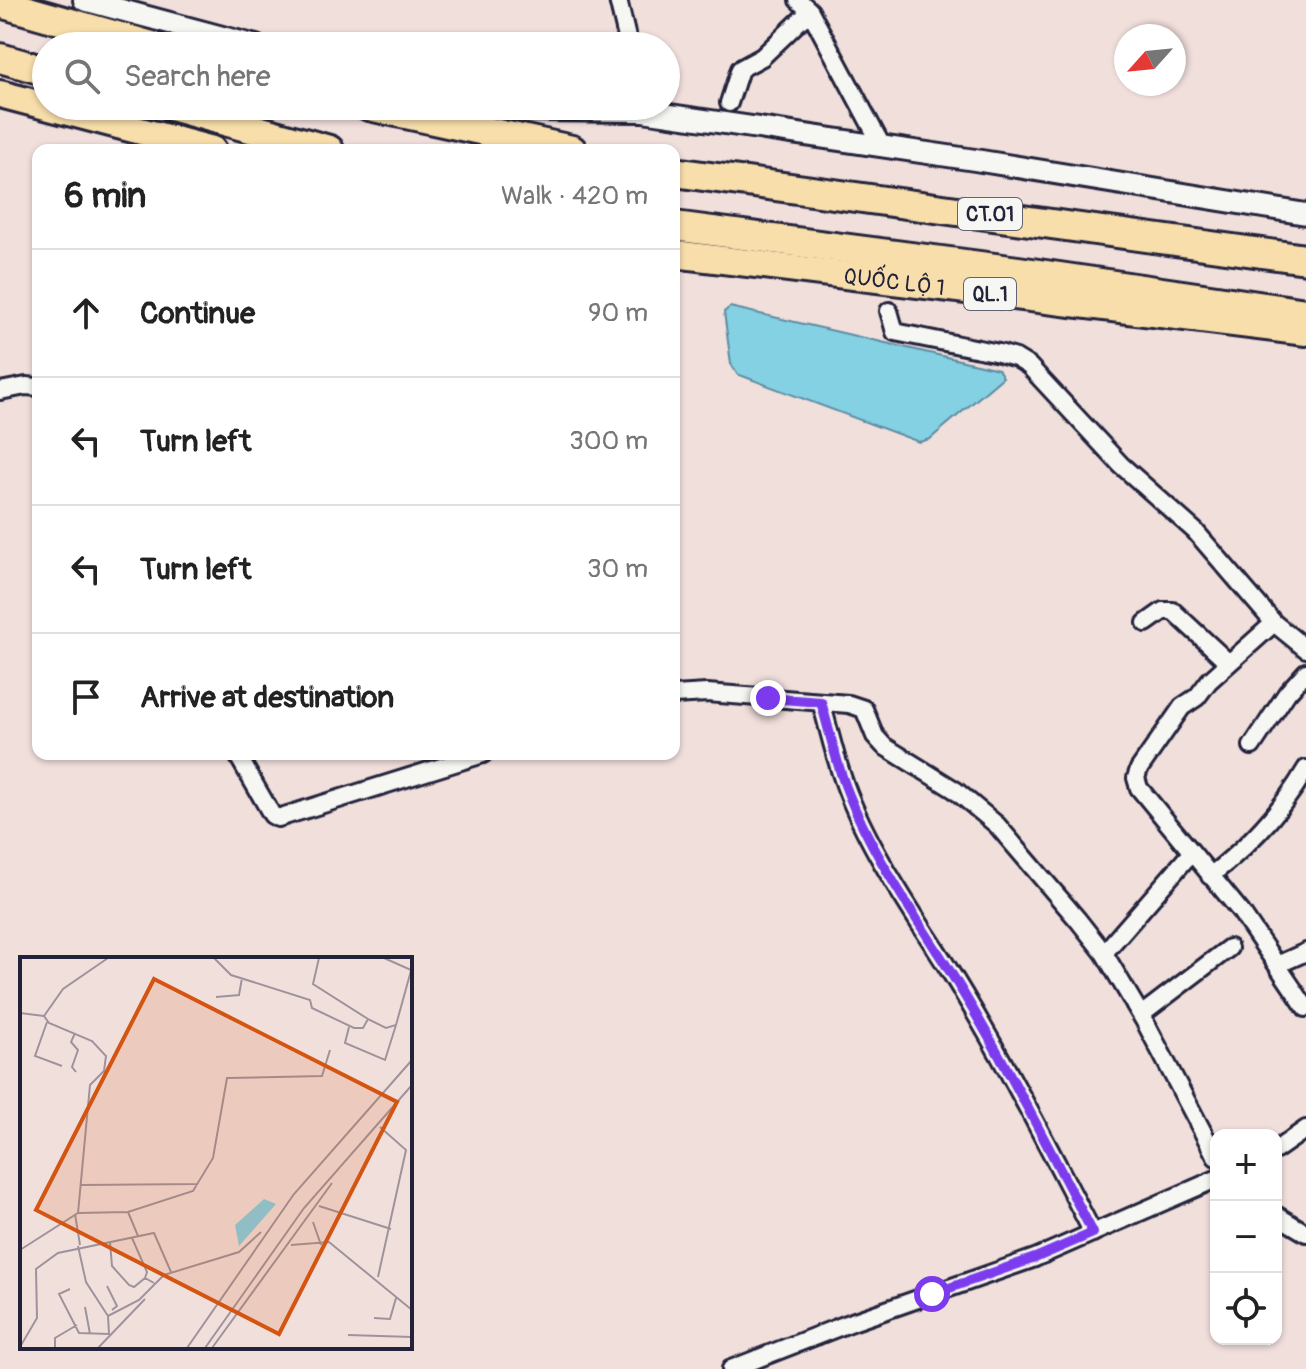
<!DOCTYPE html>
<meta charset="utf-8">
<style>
:root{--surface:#fff;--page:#f6f6f6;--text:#222;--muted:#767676;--line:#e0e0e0}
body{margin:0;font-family:Pangolin,sans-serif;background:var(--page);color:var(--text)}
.controls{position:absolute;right:24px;bottom:24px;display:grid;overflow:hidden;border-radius:16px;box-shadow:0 2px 6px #0004}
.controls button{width:72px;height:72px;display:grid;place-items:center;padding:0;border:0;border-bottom:2px solid var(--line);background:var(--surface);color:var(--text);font:40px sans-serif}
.compass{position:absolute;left:1114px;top:24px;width:72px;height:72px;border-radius:50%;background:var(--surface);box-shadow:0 2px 6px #0004;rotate:243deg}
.stop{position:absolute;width:24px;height:24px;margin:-18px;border:6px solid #7c3aed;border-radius:50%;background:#fff}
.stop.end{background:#7c3aed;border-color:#fff;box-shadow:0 2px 8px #0008}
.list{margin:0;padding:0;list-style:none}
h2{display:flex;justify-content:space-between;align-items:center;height:104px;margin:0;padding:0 32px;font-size:34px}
h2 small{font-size:26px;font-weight:400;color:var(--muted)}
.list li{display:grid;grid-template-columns:52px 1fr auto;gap:24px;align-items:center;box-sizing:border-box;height:128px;padding:0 32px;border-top:2px solid var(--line)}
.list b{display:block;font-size:30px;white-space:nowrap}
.list em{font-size:26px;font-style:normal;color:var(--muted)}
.icon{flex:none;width:44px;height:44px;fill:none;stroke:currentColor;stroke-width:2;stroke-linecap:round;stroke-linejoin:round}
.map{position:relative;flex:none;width:1306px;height:1369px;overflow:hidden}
.search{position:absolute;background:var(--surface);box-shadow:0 2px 6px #0004;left:32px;top:32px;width:648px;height:88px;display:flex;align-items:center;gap:20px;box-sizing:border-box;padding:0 28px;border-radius:44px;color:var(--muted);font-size:30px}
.panel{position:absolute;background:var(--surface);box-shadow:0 2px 6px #0004;left:32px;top:144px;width:648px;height:616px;border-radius:16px}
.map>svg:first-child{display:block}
.water{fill:#84d1e3;stroke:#5d8ba0;stroke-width:2}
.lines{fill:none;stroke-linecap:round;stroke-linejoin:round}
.minor-casing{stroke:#22223b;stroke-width:22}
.tertiary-casing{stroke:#22223b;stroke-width:26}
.trunk-casing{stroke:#22223b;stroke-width:32}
.motorway-casing{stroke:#22223b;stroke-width:34}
.minor{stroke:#f6f6f2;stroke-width:16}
.tertiary{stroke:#f6f6f2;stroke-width:20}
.trunk{stroke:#f8deab;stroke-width:26}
.motorway{stroke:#f8deab;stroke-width:28}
.route{stroke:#7c3aed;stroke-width:10}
.labels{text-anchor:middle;stroke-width:6;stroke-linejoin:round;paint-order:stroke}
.shield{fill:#f6f6f2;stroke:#626272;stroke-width:2}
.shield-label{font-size:20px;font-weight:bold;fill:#22223b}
.street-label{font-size:22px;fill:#22223b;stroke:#f6f6f2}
.inset-road{fill:none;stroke:#9e939c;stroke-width:2}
.view{fill:#d45411;fill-opacity:0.15;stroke:#d45411;stroke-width:4}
.inset-edge{fill:none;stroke:#22223b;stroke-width:4}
</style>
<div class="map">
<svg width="1306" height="1369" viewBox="0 0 1306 1369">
<rect width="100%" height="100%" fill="#f1dfdc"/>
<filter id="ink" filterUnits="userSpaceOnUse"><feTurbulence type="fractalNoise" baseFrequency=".0125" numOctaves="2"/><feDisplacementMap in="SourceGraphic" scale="16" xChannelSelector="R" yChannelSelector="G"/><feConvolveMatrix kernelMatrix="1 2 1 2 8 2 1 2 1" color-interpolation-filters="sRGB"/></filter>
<g filter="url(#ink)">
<path class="water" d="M730,307L998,369L1003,377L930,439L919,442L737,374L731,364L724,312Z"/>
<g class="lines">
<g class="minor-casing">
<path id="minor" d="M618,0L629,46
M798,0L810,11L882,146
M729,103L740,69L762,57L810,11
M889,311L895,332L999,353L1016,358L1029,366L1121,465L1195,531L1274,623L1306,649
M0,391L26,386L38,387
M1146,623L1163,611H1173L1229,663
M1274,623L1209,681L1197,697L1182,707L1139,769L1136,778L1139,788L1241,912L1306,1008
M674,695L707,693L849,704L864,709L875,736L884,746L955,790L997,825L1078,920L1104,953L1145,1022L1216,1157
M821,702C829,729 835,758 845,785C867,846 911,910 946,965C1000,1051 1046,1143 1093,1233
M1252,746L1287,693L1306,672
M237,754L272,815L278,818L483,754
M1210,876C1250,845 1281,812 1306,769
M1104,953L1191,853
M1277,965L1306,952
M1141,1015L1229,948
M1276,1150L1306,1129
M1276,1215L1306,1233
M731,1369L852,1322L1035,1258L1216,1179"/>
</g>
<g class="tertiary-casing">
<path id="tertiary" d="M84,0L256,46
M515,106L532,110L643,111L975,160L1306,214"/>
</g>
<g class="trunk-casing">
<g id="trunk">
<path d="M0,94L213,150"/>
<path id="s1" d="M674,254L1306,332"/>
</g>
</g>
<g class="motorway-casing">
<path id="motorway" d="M0,3L152,46
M0,58L46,71
M171,106L329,150
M369,106L572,150
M674,172L1306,259
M674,226L1018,271L1306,313"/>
</g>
<use href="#minor" class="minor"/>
<use href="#tertiary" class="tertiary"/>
<use href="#trunk" class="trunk"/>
<use href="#motorway" class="motorway"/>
</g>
</g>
<g class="lines" filter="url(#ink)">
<path class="route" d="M768,698L821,702C829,729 835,758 845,785C868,847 910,909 946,965C1000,1051 1046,1143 1093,1233L1035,1258L932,1294"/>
</g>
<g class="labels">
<g class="shield">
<rect x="958" y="198" width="64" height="32" rx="6"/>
<rect x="964" y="278" width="52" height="32" rx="6"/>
</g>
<g class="shield-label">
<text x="990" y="221">CT.01</text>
<text x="990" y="301">QL.1</text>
</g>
<g class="street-label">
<text dy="8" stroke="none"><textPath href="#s1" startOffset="222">QUỐC LỘ 1</textPath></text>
</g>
</g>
<g transform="translate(20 957)">
<rect width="392" height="392" fill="#f1dfdc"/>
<path d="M244,242L256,247L219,289L215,268Z" fill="#84d1e3"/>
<path class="inset-road" d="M194,1L211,18L290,43L292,51L334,71H343L348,62L366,71L376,68L392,10M299,1L293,27L348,62M364,1L391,13M196,40L219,38L222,21M0,56L24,59M27,65L15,99L42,109M329,70L325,86L365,103L376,68M55,76L51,85L58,93L52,110L56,115M60,228L178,227M299,249L371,272M108,255L118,279M58,256L70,128L84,114L86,99L72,84L29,66L24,59L43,32L88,1M55,257L60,288M293,265L301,288M112,281L127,315L125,321M90,285L92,309L109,328L114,330L125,321L134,326M271,288L309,285L392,353M0,293L58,256L108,255L173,234L193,201L207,121L302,119L310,93M358,320L386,193L360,170M87,329L97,349L92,353M50,332L39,337L59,376L89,377L88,359L66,325L58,289M65,350L70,377M88,359L119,343L144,318L219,295L241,275M354,361L370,362L376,341M328,378L392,380M0,390L17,361L16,312L38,296L134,276L151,315M35,391V381L57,368M78,391L125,342M167,391L274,237L392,103M185,391L284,251L392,128M192,391L312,226"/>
<path class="view" d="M134,22L377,145L259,377L16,253Z"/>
<rect width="392" height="392" class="inset-edge"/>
</g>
</svg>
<div class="controls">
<button>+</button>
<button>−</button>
<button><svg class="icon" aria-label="locate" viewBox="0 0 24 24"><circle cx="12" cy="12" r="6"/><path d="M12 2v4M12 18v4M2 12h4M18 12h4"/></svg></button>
</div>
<svg class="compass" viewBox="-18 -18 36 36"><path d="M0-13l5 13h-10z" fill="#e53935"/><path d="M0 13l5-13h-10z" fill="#767676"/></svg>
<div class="stop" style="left:932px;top:1294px"></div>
<div class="stop end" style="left:768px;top:698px"></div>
<div class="search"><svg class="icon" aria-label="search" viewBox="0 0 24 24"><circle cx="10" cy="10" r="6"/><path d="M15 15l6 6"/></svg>Search here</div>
<section class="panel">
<h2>6 min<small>Walk · 420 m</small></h2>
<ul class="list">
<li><svg class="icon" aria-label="ahead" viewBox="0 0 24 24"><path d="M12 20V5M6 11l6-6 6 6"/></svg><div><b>Continue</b></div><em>90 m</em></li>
<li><svg class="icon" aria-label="left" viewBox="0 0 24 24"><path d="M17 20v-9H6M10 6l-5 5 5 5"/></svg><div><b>Turn left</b></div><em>300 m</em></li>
<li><svg class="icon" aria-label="left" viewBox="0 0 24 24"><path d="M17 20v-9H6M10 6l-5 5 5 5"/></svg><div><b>Turn left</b></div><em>30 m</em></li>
<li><svg class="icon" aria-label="arrive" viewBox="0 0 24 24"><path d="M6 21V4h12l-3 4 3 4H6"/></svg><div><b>Arrive at destination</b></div></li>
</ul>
</section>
</div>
